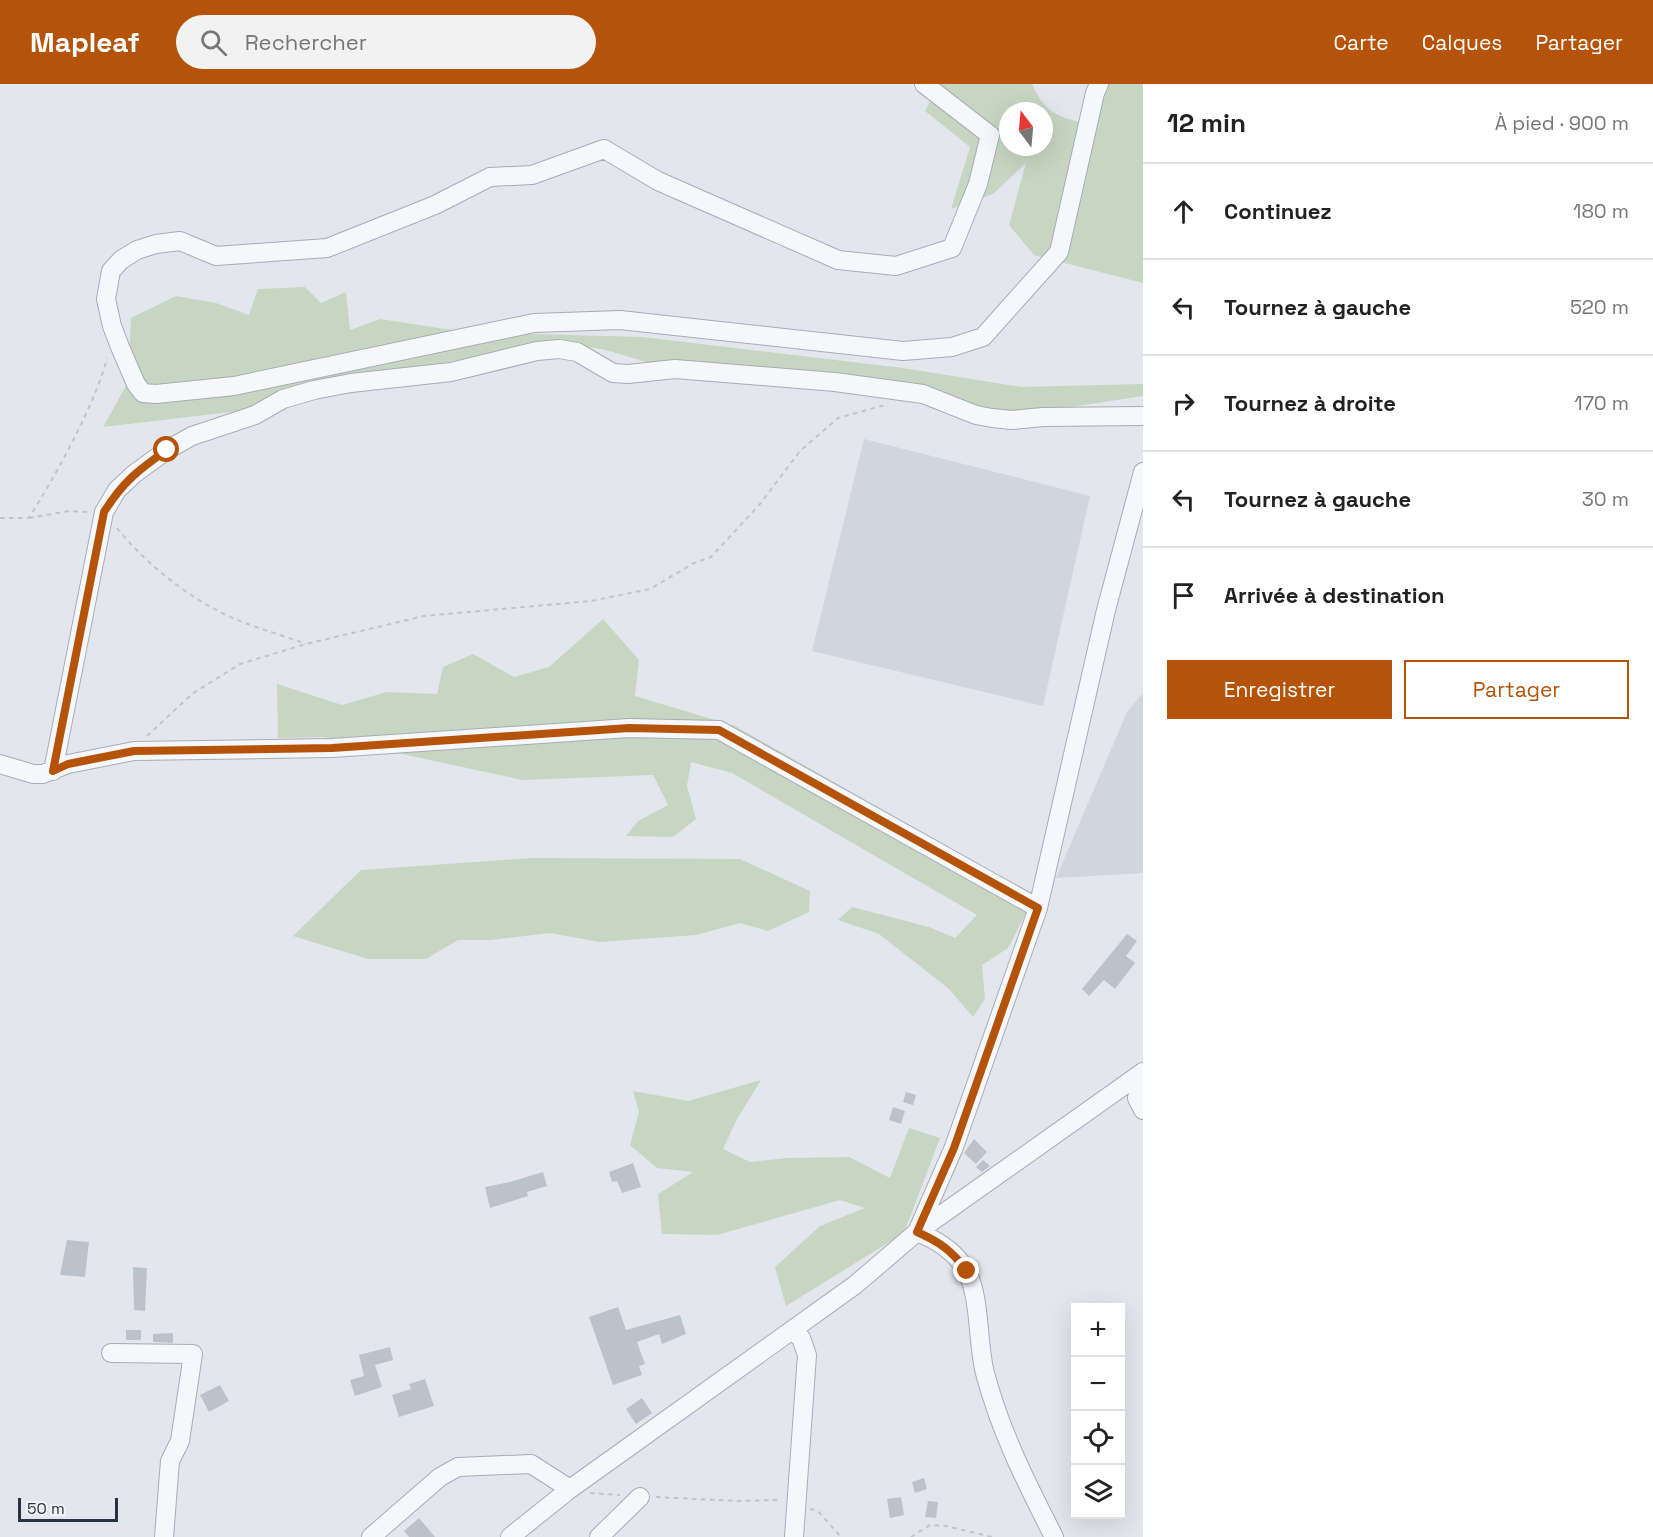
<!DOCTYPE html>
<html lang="fr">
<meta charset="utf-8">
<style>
:root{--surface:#fff;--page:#f2f2f2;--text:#222;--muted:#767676;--line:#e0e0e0;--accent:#b45309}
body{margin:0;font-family:"Space Grotesk",sans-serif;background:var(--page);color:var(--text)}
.controls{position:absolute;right:18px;bottom:18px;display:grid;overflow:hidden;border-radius:0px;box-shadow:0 6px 24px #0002}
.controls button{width:54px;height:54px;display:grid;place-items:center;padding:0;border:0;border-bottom:2px solid var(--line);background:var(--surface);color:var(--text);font:30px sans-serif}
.compass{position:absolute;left:999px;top:18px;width:54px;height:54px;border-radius:50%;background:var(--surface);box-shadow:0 6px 24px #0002;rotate:344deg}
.scale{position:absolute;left:18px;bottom:15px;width:100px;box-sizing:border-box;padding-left:6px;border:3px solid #293245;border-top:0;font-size:16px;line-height:21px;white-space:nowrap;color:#293245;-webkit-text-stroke:4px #f3f5f9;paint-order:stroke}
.stop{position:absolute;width:18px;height:18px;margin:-14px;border:4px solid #b45309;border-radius:50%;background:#fff}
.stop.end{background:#b45309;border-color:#fff;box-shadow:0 2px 6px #0008}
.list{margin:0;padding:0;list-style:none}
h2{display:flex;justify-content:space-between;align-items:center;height:78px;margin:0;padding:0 24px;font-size:26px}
h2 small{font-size:20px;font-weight:400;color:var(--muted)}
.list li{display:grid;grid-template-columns:39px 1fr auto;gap:18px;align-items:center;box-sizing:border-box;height:96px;padding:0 24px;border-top:2px solid var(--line)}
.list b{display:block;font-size:22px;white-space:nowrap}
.list em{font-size:20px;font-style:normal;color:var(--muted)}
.actions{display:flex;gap:12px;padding:18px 24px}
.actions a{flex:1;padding:14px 0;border:2px solid var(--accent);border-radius:0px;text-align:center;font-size:21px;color:var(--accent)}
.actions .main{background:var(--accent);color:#fff}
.icon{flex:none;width:33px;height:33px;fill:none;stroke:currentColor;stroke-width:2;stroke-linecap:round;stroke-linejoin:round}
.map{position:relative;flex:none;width:1143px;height:1453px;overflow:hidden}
header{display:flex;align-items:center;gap:36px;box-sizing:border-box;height:84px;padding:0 30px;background:var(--accent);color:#fff}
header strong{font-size:28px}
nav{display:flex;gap:33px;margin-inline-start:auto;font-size:21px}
.search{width:420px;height:54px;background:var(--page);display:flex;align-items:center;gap:15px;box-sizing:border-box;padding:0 21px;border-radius:33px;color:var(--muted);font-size:22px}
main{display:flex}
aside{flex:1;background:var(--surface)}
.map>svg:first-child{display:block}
.built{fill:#d1d5de}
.green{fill:#c7d6c3;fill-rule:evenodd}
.building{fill:#bcc2cc}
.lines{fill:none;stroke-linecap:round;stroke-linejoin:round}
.minor-casing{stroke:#a7acb7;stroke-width:20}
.path{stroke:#c1c4cb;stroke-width:2;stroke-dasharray:4.5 4.5;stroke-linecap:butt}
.minor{stroke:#f6f7fa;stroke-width:18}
.route{stroke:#b45309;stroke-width:8}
</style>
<header>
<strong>Mapleaf</strong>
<div class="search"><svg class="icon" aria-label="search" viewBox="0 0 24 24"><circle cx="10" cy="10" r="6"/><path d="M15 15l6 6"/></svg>Rechercher</div>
<nav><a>Carte</a><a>Calques</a><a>Partager</a></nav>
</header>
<main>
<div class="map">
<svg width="1143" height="1453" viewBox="0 0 1143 1453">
<rect width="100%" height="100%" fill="#e3e6ec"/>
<path class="built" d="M864,355L1090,412L1043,622L812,567Z
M1143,609V789L1056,794L1127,628Z"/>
<path class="green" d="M939,0H1032C1043,25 1054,32 1080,38L1089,0H1143V199L1034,171L1009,141L1026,79L993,110L951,125L970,63L925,27ZM1008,27H1044V63H1008Z
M305,203L321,219L346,208L350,246L380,235L466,248L643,253L903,284L1021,303L1143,300V312L1025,330L982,323L937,307L657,281L602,265L566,261H534L417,284L299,303L239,327L103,343L128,298L131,234L176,212L216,219L249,231L258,205Z
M603,535L639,576L635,612L735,642L1035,812L1008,864L982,881L985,915L973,933L949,905L879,850L838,836L852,823L929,843L955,854L977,831L732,689L691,678L687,702L696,735L673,753L626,752L638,737L668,721L653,691L523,696L323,653L278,654L277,600L342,621L387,608L437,610L443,583L473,570L514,593L549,583Z
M533,774L740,775L810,807L809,828L768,847L740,839L696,851L600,858L550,849L491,856H458L426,875H368L293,852L361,786Z
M761,996L737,1035L723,1065L750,1078L788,1074L849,1073L890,1094L909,1044L940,1054L904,1149L786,1222L775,1183L820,1142L865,1124L840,1116L717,1151L662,1150L658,1110L693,1088L657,1084L630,1061L639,1028L633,1007L688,1017Z"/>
<path class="building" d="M1127,850L1137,857L1126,872L1135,879L1115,905L1104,896L1089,912L1082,905Z
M906,1008L916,1011L913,1021L903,1018Z
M893,1023L905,1027L901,1040L889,1036Z
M974,1055L987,1068L976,1080L964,1069Z
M983,1076L990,1082L982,1088L976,1083Z
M633,1079L641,1103L622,1109L617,1097L612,1098L609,1088Z
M543,1088L547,1102L527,1108L528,1112L490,1124L485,1103L510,1098Z
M67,1156L89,1158L85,1193L60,1191Z
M133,1183L147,1184L145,1227L134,1226Z
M618,1223L626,1246L680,1231L686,1250L662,1260L659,1250L637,1258L645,1280L639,1282L642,1291L613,1301L589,1233Z
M126,1246H141V1256H126Z
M173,1249V1259L153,1258V1250Z
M390,1263L393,1276L375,1281L382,1303L355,1312L350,1296L364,1292L359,1271Z
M425,1295L434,1322L399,1333L392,1311L411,1305L409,1300Z
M220,1301L229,1317L209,1328L200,1311Z
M642,1314L652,1329L636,1340L626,1325Z
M924,1394L927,1405L915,1409L912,1398Z
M901,1413L904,1431L890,1434L887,1415Z
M928,1417L938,1418L936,1434L925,1433Z
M419,1434L435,1453H409L404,1447Z"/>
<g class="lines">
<g class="minor-casing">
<path id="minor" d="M924,0L990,51L978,100L952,164L896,182L838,176L658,97L604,65L532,91L490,93L435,121L327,164L216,172L180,157L156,160L137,166L121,176L111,187L106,215L112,242L120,263L136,300L143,309L156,310L234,302L534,239L620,236L903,267L952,263L983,253L1059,168L1095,9L1099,0
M0,680L33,690H43L68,680L134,667L332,664L629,644L719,646L1038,824
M53,687L104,428L117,406L134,390L167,366L192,352L255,331L283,315L314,306L351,299L451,288L537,267L559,265L577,268L613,289L628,290L675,285L700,287L835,298L923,310L976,331L992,334L1012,336L1043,333L1143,332
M1143,988L1137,1014L1143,1026
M792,1246L801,1254L807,1271L794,1453
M111,1269L193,1270L180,1357L170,1377L164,1453
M371,1453L440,1393L458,1383L531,1380L570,1405
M510,1453L570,1405L855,1201L917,1148L954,1063L1038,824L1106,526L1143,388
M599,1453L640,1413
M1054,1453C1027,1400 1000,1347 985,1289C977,1259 981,1213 966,1186C955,1167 937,1156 917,1148L1143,988"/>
</g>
<path class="path" d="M0,434H29C53,395 75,356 93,314C98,301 104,288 107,274
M29,434L69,427L89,428
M117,444C145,479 184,510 224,530C249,542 279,550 306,560
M147,652L192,610L240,580L306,560L424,532L591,517L650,505L694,479L711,473L760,420L800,367L838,334L885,321
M590,1409L620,1411
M656,1413L738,1417L776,1416L782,1418
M810,1425L818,1427L841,1453
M911,1453L930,1441L946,1442L992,1453"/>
<use href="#minor" class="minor"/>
</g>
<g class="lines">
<path class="route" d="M167,366C138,386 123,398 104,428L53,687L68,680L134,667L332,664L629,644L719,646L1038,824L954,1064L917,1148C940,1158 952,1167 967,1187"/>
</g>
</svg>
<div class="controls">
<button>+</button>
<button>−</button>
<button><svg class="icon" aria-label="locate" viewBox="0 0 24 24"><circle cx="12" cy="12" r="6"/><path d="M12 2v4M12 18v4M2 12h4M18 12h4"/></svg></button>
<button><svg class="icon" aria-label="layers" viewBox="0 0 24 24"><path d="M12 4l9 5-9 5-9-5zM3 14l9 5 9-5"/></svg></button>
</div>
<svg class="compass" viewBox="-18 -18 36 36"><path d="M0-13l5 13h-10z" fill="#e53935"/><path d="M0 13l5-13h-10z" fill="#767676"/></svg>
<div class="scale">50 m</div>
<div class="stop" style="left:167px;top:366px"></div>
<div class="stop end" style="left:967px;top:1187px"></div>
</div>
<aside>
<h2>12 min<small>À pied · 900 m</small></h2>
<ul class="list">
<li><svg class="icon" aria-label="ahead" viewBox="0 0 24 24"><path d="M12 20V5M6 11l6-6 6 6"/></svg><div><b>Continuez</b></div><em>180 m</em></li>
<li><svg class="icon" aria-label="left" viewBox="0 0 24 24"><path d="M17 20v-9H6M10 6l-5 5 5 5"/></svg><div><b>Tournez à gauche</b></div><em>520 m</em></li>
<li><svg class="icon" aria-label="right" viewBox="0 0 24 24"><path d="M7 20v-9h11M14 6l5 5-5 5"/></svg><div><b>Tournez à droite</b></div><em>170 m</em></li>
<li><svg class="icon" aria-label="left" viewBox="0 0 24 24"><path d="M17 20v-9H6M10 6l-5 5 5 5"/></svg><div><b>Tournez à gauche</b></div><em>30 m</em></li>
<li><svg class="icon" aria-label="arrive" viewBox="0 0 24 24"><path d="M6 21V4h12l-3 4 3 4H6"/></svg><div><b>Arrivée à destination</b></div></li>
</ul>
<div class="actions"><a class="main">Enregistrer</a><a>Partager</a></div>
</aside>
</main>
